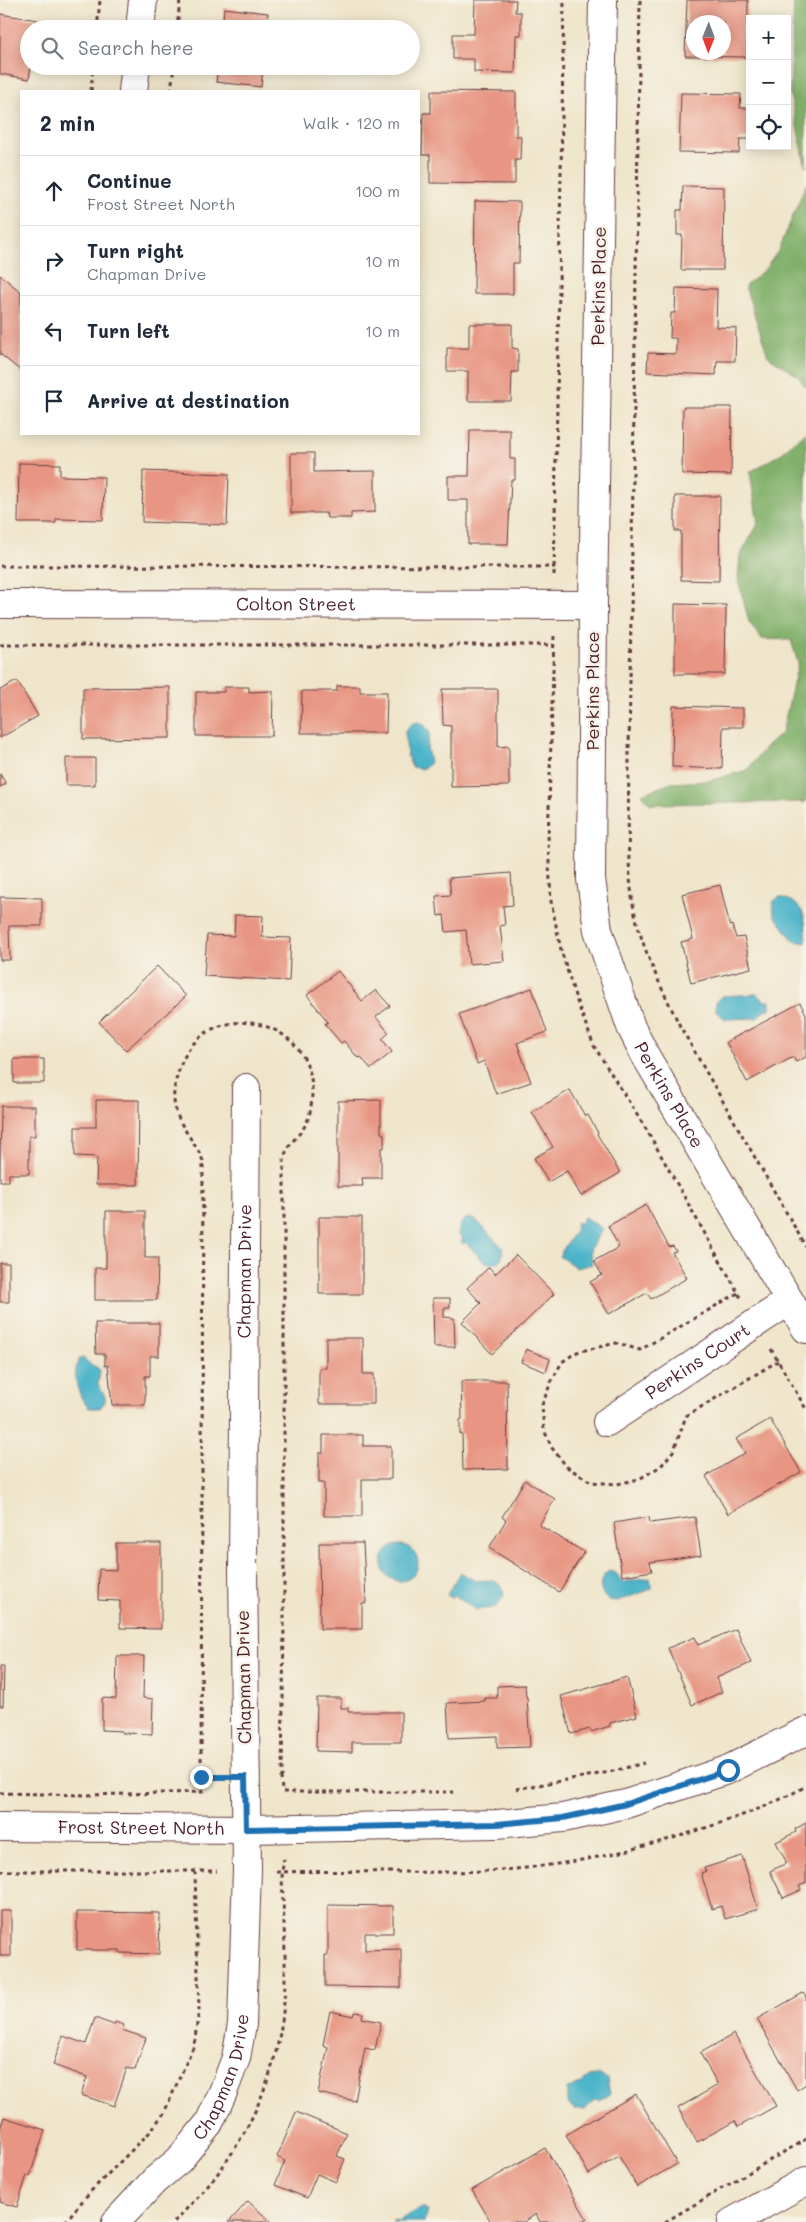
<!DOCTYPE html>
<meta charset="utf-8">
<style>
:root{--surface:#fff;--page:#f6f6f7;--text:#1f2937;--muted:#747a83;--line:#e0e1e3}
body{margin:0;font-family:Mali,sans-serif;background:var(--page);color:var(--text)}
.controls{position:absolute;right:15px;top:15px;display:grid;overflow:hidden;border-radius:0px;box-shadow:0 2px 12px #0003}
.controls button{width:45px;height:45px;display:grid;place-items:center;padding:0;border:0;border-bottom:1px solid var(--line);background:var(--surface);color:var(--text);font:25px sans-serif}
.compass{position:absolute;left:686px;top:15px;width:45px;height:45px;border-radius:50%;background:var(--surface);box-shadow:0 2px 12px #0003;rotate:181deg}
.stop{position:absolute;width:15px;height:15px;margin:-11px;border:4px solid #1f6fb2;border-radius:50%;background:#fff}
.stop.end{background:#1f6fb2;border-color:#fff;box-shadow:0 1px 5px #0008}
.list{margin:0;padding:0;list-style:none}
h2{display:flex;justify-content:space-between;align-items:center;height:65px;margin:0;padding:0 20px;font-size:21px}
h2 small{font-size:16px;font-weight:400;color:var(--muted)}
.list li{display:grid;grid-template-columns:32px 1fr auto;gap:15px;align-items:center;box-sizing:border-box;height:70px;padding:0 20px;border-top:1px solid var(--line)}
.list b{display:block;font-size:19px;white-space:nowrap}
.list p{margin:0;font-size:16px;white-space:nowrap;color:var(--muted)}
.list em{font-size:16px;font-style:normal;color:var(--muted)}
.icon{flex:none;width:28px;height:28px;fill:none;stroke:currentColor;stroke-width:2;stroke-linecap:round;stroke-linejoin:round}
.map{position:relative;flex:none;width:806px;height:2222px;overflow:hidden}
.search{position:absolute;background:var(--surface);box-shadow:0 2px 12px #0003;left:20px;top:20px;width:400px;height:55px;display:flex;align-items:center;gap:12px;box-sizing:border-box;padding:0 18px;border-radius:28px;color:var(--muted);font-size:19px}
.panel{position:absolute;background:var(--surface);box-shadow:0 2px 12px #0003;left:20px;top:90px;width:400px;height:345px;border-radius:0px}
.map>svg:first-child{display:block}
.forest{fill:#81b06a;stroke:#66684a}
.water{fill:#4bb4c9;stroke:#4a6a7a}
.building{fill:#e89683;fill-rule:evenodd}
.lines{fill:none;stroke-linecap:round;stroke-linejoin:round}
.street-casing{stroke:#633d43;stroke-width:30}
.path{stroke:#633d43;stroke-width:3;stroke-dasharray:4 4;stroke-linecap:butt}
.street{stroke:#fff;stroke-width:28}
.route{stroke:#1f6fb2;stroke-width:6}
.labels{text-anchor:middle;stroke-width:5;stroke-linejoin:round;paint-order:stroke}
.street-label{font-size:18px;fill:#4a1f2b;stroke:#f7f3e8}
</style>
<div class="map">
<svg width="806" height="2222" viewBox="0 0 806 2222">
<rect width="100%" height="100%" fill="#f7f3e8"/>
<filter id="ink" filterUnits="userSpaceOnUse"><feTurbulence type="fractalNoise" baseFrequency=".02" numOctaves="2"/><feDisplacementMap in="SourceGraphic" scale="10" xChannelSelector="R" yChannelSelector="G"/><feConvolveMatrix kernelMatrix="1 2 1 2 8 2 1 2 1" color-interpolation-filters="sRGB"/></filter>
<filter id="wash" filterUnits="userSpaceOnUse"><feTurbulence type="fractalNoise" baseFrequency=".0096" numOctaves="4" result="noise"/><feDisplacementMap in="SourceGraphic" scale="20" xChannelSelector="R" yChannelSelector="G"/><feGaussianBlur stdDeviation="1.12" result="paint"/><feColorMatrix in="noise" values="0 0 0 0 0 0 0 0 0 0 0 0 0 0 0 0 0 1.4 0 .05"/><feComposite in="paint" operator="in"/></filter>
<g filter="url(#wash)">
<rect width="100%" height="100%" fill="#efe5ca"/>
<path class="forest" d="M794,0H806V167L790,94Z
M806,184V387L798,376L768,356L745,286L765,269L779,250Z
M806,431V802L650,804L642,794L671,783L708,781L747,770L765,748L782,733L798,663L791,640L762,639L749,622L738,579L740,556L758,524L750,472L782,453Z"/>
<path class="water" d="M418,722L424,725L430,733L427,747L430,763L422,769L412,767L407,756L405,730L413,723Z
M779,897C806,903 806,918 806,943L794,941L774,915L773,902Z
M757,994L765,1001H770V1009L765,1010L757,1018L725,1019L716,1011V1002L721,996Z
M584,1217L603,1229L590,1249L592,1264L577,1268L559,1256L576,1229L574,1227L577,1222L580,1224Z
M468,1218L476,1220L502,1247L503,1254L500,1261C485,1270 475,1252 466,1242L463,1244L461,1241L463,1239L459,1235C458,1227 461,1221 468,1218Z
M83,1358L90,1364L98,1368L100,1371L98,1384L105,1397V1402L100,1408H89C77,1396 72,1375 79,1359Z
M382 1563a18 18 0 1 1 36 0a18 18 0 1 1-36 0Z
M609,1571L616,1573L622,1582H625L650,1578L652,1589L617,1601L608,1600C598,1592 598,1578 609,1571Z
M460,1572L475,1581L492,1580L502,1586L504,1596L496,1607L477,1610L454,1595L452,1598L447,1595Z
M600,2075L607,2079L610,2094L599,2101L594,2100L585,2110H576L567,2103V2088L582,2084L589,2076Z
M421,2208L427,2211L424,2222H392L394,2220L398,2221Z"/>
<g id="blocks">
<path class="building" d="M475,0H516L515,12H521V35H516L515,73L474,72V59H453V34H474Z
M687,0H748L747,57L685,56ZM694,22H724V52H694Z
M224,8L268,13L266,29H222Z
M0,14L38,20L37,29H29V66H31L29,79L0,74Z
M218,66H282L281,70L263,68L261,87L216,82Z
M431,91L516,92V136H521L520,160H515V184L430,183V155H422L423,113H431Z
M681,93L741,94L740,108H750V139H740L739,153L679,152Z
M683,186L724,187L723,270H681L682,235H677V210H682Z
M475,201L520,202L519,263H513V294H474Z
M0,275L21,292V371L0,354Z
M676,288L717,289L716,327L736,328L735,361H717L716,375L647,372L648,353L676,354V338H670L671,313H675Z
M469,324H512V348L518,349V372H512L511,401H468V371H447V348H469Z
M683,407H732L731,475L682,474Z
M470,430H510V459H515V480H511L508,544H468V500H448V476H469Z
M291,453H314V472L375,471V512L351,513V518H327L326,513H291Z
M19,463L60,464V476L104,477L103,520L56,519V523H18Z
M143,471L229,474L227,525L142,522Z
M675,496H720L719,581L681,580V531H675Z
M675,604L726,605L725,674H675Z
M17,681L38,716L0,738V690Z
M337,686H360V692H387L386,733H301L302,691H337Z
M170,687V738L83,739V688Z
M224,687H249V692L273,691L272,736H196V692H224Z
M442,689H498V747L509,746V786L451,787V726L443,725Z
M673,706L743,708V727H723L722,769L672,767Z
M66,758H95V785H66Z
M0,774L6,784L0,787Z
M511,873L513,905L503,906L505,925L500,926L504,961L469,964L466,930L446,932L444,915L438,916L436,896L451,895L449,878Z
M720,885L730,926L732,925L736,938L744,937L751,968L691,983L681,942L693,939L682,894Z
M0,897L42,898V926H9L10,960H0Z
M235,915L263,916L262,937L291,938L289,981L204,976L207,935L234,936Z
M157,966L186,996L126,1050L99,1022Z
M338,971L362,1001L376,990L390,1006L376,1017L389,1033L382,1039L392,1052L371,1069L361,1057L358,1058L344,1041L341,1043L325,1024L328,1022L307,995Z
M532,988L547,1032L517,1043L531,1082L496,1094L484,1061L477,1064L459,1014Z
M800,1003L806,1014V1057L796,1062L793,1057L747,1082L726,1042Z
M14,1059H44V1083H14Z
M570,1090L585,1116L588,1115L598,1133L597,1134L620,1173L581,1196L567,1171L548,1182L534,1158L553,1147L532,1112Z
M96,1100H139L138,1185H96L97,1157L75,1156V1127H96Z
M381,1100V1133L384,1134V1148H381V1178H362L363,1186H338V1101Z
M1,1106H35V1136H29V1174H9V1181H0Z
M646,1205L669,1247L673,1246L676,1251L672,1252L687,1278L651,1299L647,1293L609,1314L590,1282L602,1275L594,1261L619,1247L608,1226Z
M106,1211H145V1258H158L157,1300H95V1268H106Z
M319,1217H362V1294H319Z
M516,1255L554,1294L492,1354L462,1322L481,1303L467,1288L489,1267L495,1274Z
M0,1263H9V1302H0Z
M433,1298H450V1308H444V1317L454,1318L455,1347H434Z
M95,1323H159V1356H150V1376H145V1405H112L108,1365L105,1366V1354H96Z
M326,1338H363V1374H374V1404H319V1368H326Z
M526,1349L550,1359L546,1372L521,1362Z
M461,1381H507L508,1469L463,1470L462,1434H460V1420L462,1419Z
M770,1419L801,1472L728,1514L706,1476L745,1453L736,1439Z
M323,1435H363V1446H391V1479H362V1516H324V1483H319V1453H323Z
M525,1480L555,1499L539,1525L584,1552L559,1592L489,1548L506,1520L502,1517Z
M649,1517L650,1523L695,1517L701,1555L650,1562L652,1571L622,1576L614,1523Z
M116,1543H161V1629L120,1628V1601L98,1600L99,1569L116,1570Z
M319,1543H363L366,1603H362V1629H320Z
M736,1629L751,1663L716,1678L722,1692L692,1705L668,1648L695,1637L698,1645Z
M117,1656H144L143,1698L153,1699L152,1734L122,1733V1731L102,1730V1698L116,1699Z
M0,1666H4L3,1706H0Z
M627,1677L637,1716L610,1723V1726L591,1732L590,1729L571,1734L561,1696Z
M525,1685L526,1697H527L530,1747L497,1748V1736L449,1738L447,1703L485,1701V1698H497V1686Z
M317,1698H341V1708H348V1712H401V1742H352V1752L316,1751Z
M806,1823V1883L799,1886L801,1890L783,1898L770,1871L787,1863L776,1842L796,1832L795,1829Z
M742,1856L758,1909L725,1919L721,1906L712,1909L701,1873L706,1871L704,1868Z
M328,1905L393,1906V1933H365V1950L401,1949V1988L325,1987V1955H328Z
M0,1911H11V1956H0Z
M77,1912L160,1913L159,1954L120,1953V1950H77Z
M803,1993L806,1997V2084L797,2090L757,2019Z
M330,2011L353,2016L354,2012L363,2013L362,2018L381,2022L375,2050L365,2048L355,2101L318,2093L328,2047L323,2045Z
M95,2018L114,2025L115,2022L124,2025L122,2030L146,2038L135,2070L127,2068L114,2106L81,2095L87,2077L53,2065L63,2036L86,2044Z
M734,2034L776,2106L738,2127L735,2121L697,2142L678,2108L718,2085L700,2053Z
M636,2094L677,2164L637,2187L619,2156L589,2174L566,2135Z
M296,2112L347,2133L337,2156L345,2159L336,2182L317,2174L307,2198L275,2185L285,2161L277,2157Z
M4,2117L45,2130L30,2176L27,2175L17,2207L0,2202V2129Z
M545,2148L587,2219L582,2222H540L536,2214L524,2222H491L472,2190Z
M248,2201L271,2222H229Z"/>
</g>
</g>
<g filter="url(#ink)">
<use href="#blocks" fill-opacity="0" stroke="#633d43" stroke-width="1"/>
<g class="lines">
<g class="street-casing">
<g id="street">
<path id="s1" d="M603,0L593,605L591,879L598,930L631,1027L645,1055L806,1329"/>
<path d="M140,29L143,0"/>
<path d="M133,91L136,66"/>
<path id="s2" d="M0,604L593,605"/>
<path id="s3" d="M607,1422L789,1301"/>
<path id="s4" d="M0,1827L246,1829L497,1824L563,1818L626,1804L727,1770L806,1731"/>
<path id="s5" d="M116,2222L154,2181L179,2160L209,2123L223,2092L236,2058L242,2024L247,1869L243,1570L246,1088"/>
<path d="M732,2222L806,2181"/>
</g>
</g>
<path class="path" d="M640,0L629,751C629,799 626,849 632,897C638,942 660,985 680,1026L806,1247
M97,29L100,0
M177,29L180,0
M91,91L93,66
M171,91L174,66
M0,566L555,567
M554,575L564,0
M554,636L548,843L551,901L561,950L576,999L594,1046L649,1134L741,1298
M0,645H553
M738,1293L640,1350L616,1343L577,1352L562,1362L551,1382L542,1405L544,1430L552,1448L567,1467L591,1482L617,1484L639,1479L661,1466L674,1450L686,1416L778,1361
M771,1349L806,1409
M201,1777L203,1161C195,1140 175,1123 174,1100C173,1090 176,1079 179,1070C202,995 311,1014 312,1090C312,1101 311,1114 306,1124C299,1137 287,1143 284,1159V1625L282,1777
M281,1777L282,1792H454
M516,1789L610,1772L644,1763
M0,1793L87,1795L202,1792L201,1777H215
M0,1871H217
M276,1872C345,1870 414,1874 483,1871C559,1868 633,1852 705,1828C739,1817 775,1804 806,1786
M65,2222L89,2193L149,2133L164,2113L194,2045L199,2010L195,1872
M174,2222C188,2207 203,2193 215,2177C254,2126 279,2066 284,2002C287,1960 283,1914 282,1872L284,1859
M665,2222L806,2139"/>
<use href="#street" class="street"/>
</g>
</g>
<g class="lines" filter="url(#ink)">
<path class="route" d="M201,1777H245L246,1829L497,1824L563,1818L626,1804L728,1770"/>
</g>
<g class="labels">
<g class="street-label">
<text transform="translate(599 286) rotate(-89)" y="6">Perkins Place</text>
<text dy="6" stroke="none"><textPath href="#s2" startOffset="296">Colton Street</textPath></text>
<text transform="translate(593 691) rotate(-90)" y="6">Perkins Place</text>
<text dy="6" stroke="none"><textPath href="#s1" startOffset="1111">Perkins Place</textPath></text>
<text dy="6" stroke="none"><textPath href="#s5" startOffset="994">Chapman Drive</textPath></text>
<text dy="6" stroke="none"><textPath href="#s3" startOffset="109">Perkins Court</textPath></text>
<text transform="translate(244 1677) rotate(-91)" y="6">Chapman Drive</text>
<text dy="6" stroke="none"><textPath href="#s4" startOffset="141">Frost Street North</textPath></text>
<text dy="6" stroke="none"><textPath href="#s5" startOffset="184">Chapman Drive</textPath></text>
</g>
</g>
</svg>
<div class="controls">
<button>+</button>
<button>−</button>
<button><svg class="icon" aria-label="locate" viewBox="0 0 24 24"><circle cx="12" cy="12" r="6"/><path d="M12 2v4M12 18v4M2 12h4M18 12h4"/></svg></button>
</div>
<svg class="compass" viewBox="-18 -18 36 36"><path d="M0-13l5 13h-10z" fill="#e53935"/><path d="M0 13l5-13h-10z" fill="#747a83"/></svg>
<div class="stop" style="left:728px;top:1770px"></div>
<div class="stop end" style="left:201px;top:1777px"></div>
<div class="search"><svg class="icon" aria-label="search" viewBox="0 0 24 24"><circle cx="10" cy="10" r="6"/><path d="M15 15l6 6"/></svg>Search here</div>
<section class="panel">
<h2>2 min<small>Walk · 120 m</small></h2>
<ul class="list">
<li><svg class="icon" aria-label="ahead" viewBox="0 0 24 24"><path d="M12 20V5M6 11l6-6 6 6"/></svg><div><b>Continue</b><p>Frost Street North</p></div><em>100 m</em></li>
<li><svg class="icon" aria-label="right" viewBox="0 0 24 24"><path d="M7 20v-9h11M14 6l5 5-5 5"/></svg><div><b>Turn right</b><p>Chapman Drive</p></div><em>10 m</em></li>
<li><svg class="icon" aria-label="left" viewBox="0 0 24 24"><path d="M17 20v-9H6M10 6l-5 5 5 5"/></svg><div><b>Turn left</b></div><em>10 m</em></li>
<li><svg class="icon" aria-label="arrive" viewBox="0 0 24 24"><path d="M6 21V4h12l-3 4 3 4H6"/></svg><div><b>Arrive at destination</b></div></li>
</ul>
</section>
</div>
